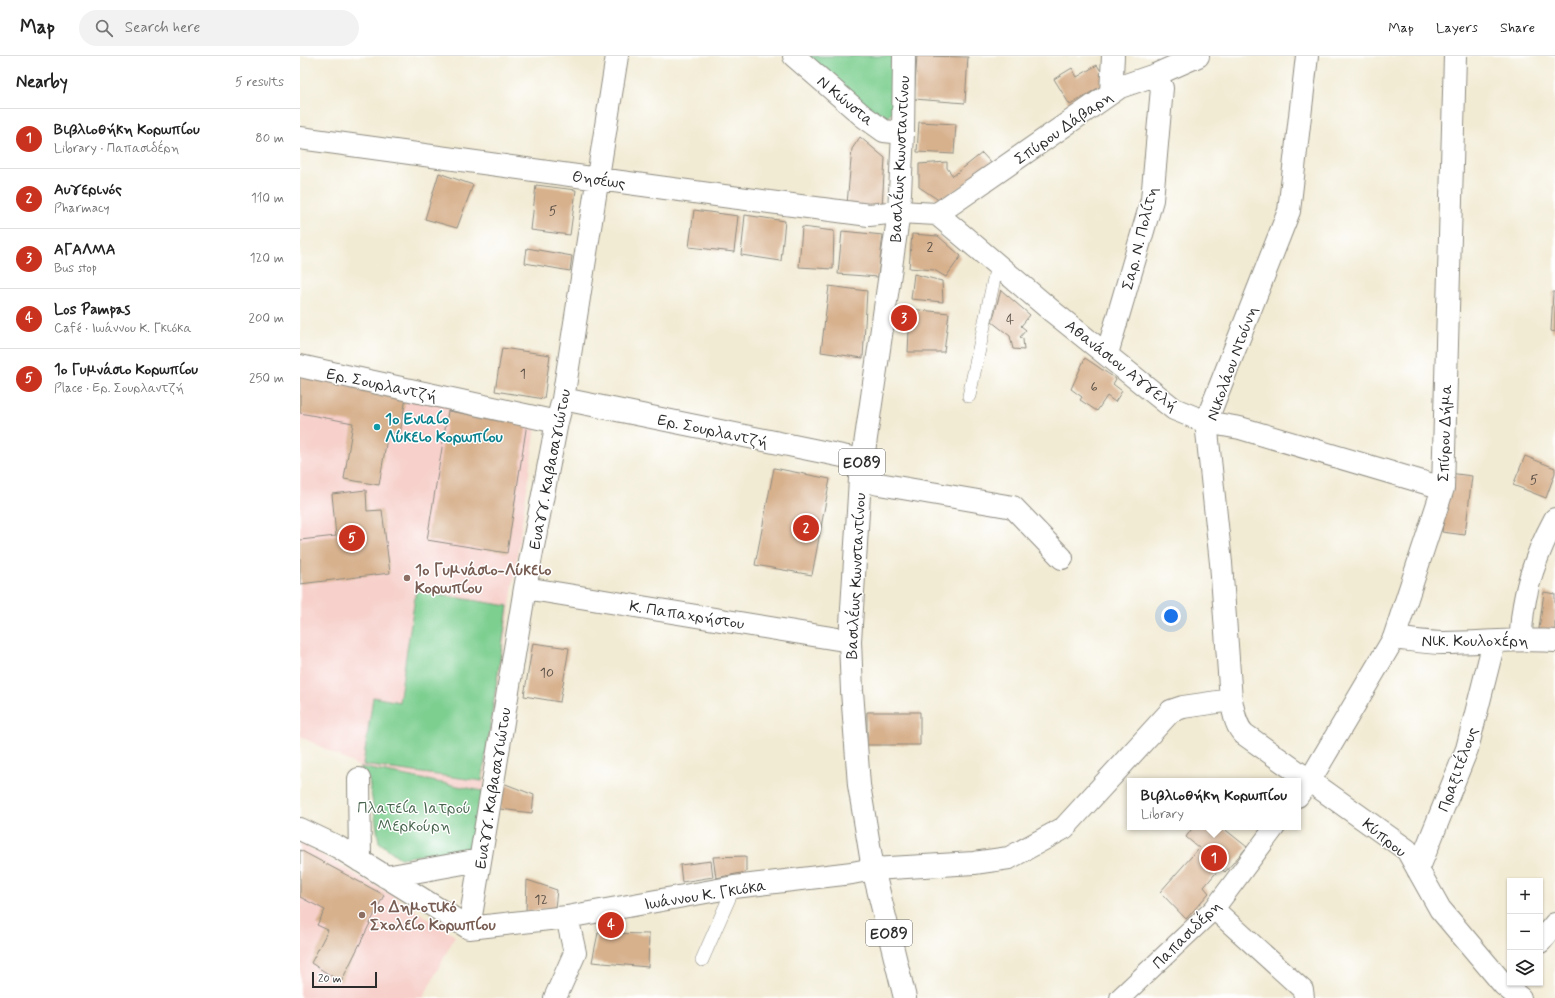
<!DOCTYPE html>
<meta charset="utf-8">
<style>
:root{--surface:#fff;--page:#f2f2f2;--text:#222;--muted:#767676;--line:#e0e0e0;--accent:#c8321e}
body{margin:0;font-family:Mynerve,sans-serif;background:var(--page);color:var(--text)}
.controls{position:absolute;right:12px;bottom:12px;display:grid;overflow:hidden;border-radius:0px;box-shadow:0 1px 3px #0004}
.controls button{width:36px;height:36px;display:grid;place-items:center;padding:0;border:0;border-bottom:1px solid var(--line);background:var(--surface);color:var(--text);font:20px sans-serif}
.scale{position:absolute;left:12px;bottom:10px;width:65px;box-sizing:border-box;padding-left:4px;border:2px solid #2b2b2b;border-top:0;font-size:11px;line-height:14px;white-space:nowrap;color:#2b2b2b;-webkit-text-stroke:3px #fff;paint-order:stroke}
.you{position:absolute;left:871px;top:560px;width:14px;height:14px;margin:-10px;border:3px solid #fff;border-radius:50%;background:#1a73e8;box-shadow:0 0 0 6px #1a73e833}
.badge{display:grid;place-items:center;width:26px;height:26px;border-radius:50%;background:var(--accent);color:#fff;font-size:13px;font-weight:700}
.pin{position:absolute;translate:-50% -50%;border:2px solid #fff;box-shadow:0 1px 4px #0006}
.popup{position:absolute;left:827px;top:722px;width:174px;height:52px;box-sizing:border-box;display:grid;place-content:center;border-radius:0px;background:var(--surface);filter:drop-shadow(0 1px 3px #0005);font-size:13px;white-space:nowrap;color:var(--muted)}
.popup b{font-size:15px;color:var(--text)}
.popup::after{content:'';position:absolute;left:50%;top:100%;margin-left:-8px;border:8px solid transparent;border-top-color:var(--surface)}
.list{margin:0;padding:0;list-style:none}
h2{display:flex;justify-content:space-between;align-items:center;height:52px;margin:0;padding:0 16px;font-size:17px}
h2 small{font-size:13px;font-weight:400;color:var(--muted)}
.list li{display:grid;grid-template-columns:26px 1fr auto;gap:12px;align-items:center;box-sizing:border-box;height:60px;padding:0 16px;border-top:1px solid var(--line)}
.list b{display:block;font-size:15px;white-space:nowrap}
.list p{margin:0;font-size:13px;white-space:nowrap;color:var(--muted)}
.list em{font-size:13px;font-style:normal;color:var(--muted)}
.icon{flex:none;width:22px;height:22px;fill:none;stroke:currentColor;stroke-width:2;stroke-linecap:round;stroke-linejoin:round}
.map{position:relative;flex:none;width:1255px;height:942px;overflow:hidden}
header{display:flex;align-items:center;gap:24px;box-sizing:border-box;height:56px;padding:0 20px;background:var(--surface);border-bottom:1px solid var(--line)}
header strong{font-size:19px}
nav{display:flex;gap:22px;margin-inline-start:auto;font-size:14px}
.search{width:280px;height:36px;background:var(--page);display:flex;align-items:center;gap:10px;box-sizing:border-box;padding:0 14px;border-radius:22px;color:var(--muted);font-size:15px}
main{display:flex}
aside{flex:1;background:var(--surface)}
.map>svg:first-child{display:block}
.built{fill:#f7d0cb}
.green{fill:#7dcf90;stroke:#547d5e}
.building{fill:#d7b08c}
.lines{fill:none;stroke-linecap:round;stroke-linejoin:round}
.service-casing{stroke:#8e8b80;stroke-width:14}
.pedestrian-casing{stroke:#8e8b80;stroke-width:22}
.minor-casing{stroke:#8e8b80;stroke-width:24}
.primary-casing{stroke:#8e8b80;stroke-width:24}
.service{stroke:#fff;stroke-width:13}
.pedestrian{stroke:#fff;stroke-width:20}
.minor{stroke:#fff;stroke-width:22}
.primary{stroke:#fff;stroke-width:22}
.culture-dot{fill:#0f9aa8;stroke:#fff;stroke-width:1.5}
.education-dot{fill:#8d6e63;stroke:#fff;stroke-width:1.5}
.labels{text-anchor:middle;stroke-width:3;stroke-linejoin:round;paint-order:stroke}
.number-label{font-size:14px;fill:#564c43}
.shield{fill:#fff;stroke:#6b6b6b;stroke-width:1}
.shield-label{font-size:15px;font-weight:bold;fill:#2b2b2b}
.street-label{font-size:16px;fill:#2b2b2b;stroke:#fff}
.culture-label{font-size:16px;font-weight:bold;fill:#0d838f;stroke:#fff;text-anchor:start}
.education-label{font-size:16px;font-weight:bold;fill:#785e54;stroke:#fff;text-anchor:start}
.park-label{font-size:16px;fill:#48644e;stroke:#fff}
</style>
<header>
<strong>Map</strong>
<div class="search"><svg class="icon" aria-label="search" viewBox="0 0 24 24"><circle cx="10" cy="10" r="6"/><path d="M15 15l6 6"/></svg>Search here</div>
<nav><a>Map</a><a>Layers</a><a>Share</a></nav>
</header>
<main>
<aside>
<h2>Nearby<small>5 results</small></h2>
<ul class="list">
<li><span class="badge">1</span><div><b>Βιβλιοθήκη Κορωπίου</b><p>Library · Παπασιδέρη</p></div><em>80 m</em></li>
<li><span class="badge">2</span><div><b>Αυγερινός</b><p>Pharmacy</p></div><em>110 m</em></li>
<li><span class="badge">3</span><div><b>ΑΓΑΛΜΑ</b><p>Bus stop</p></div><em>120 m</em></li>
<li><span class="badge">4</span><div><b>Los Pampas</b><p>Café · Ιωάννου Κ. Γκιόκα</p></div><em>200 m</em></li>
<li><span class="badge">5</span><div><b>1ο Γυμνάσιο Κορωπίου</b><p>Place · Ερ. Σουρλαντζή</p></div><em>250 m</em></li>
</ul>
</aside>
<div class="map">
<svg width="1255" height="942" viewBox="0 0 1255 942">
<rect width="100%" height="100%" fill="#fff"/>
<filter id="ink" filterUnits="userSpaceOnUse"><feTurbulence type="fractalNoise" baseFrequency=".025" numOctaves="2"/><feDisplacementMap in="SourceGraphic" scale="8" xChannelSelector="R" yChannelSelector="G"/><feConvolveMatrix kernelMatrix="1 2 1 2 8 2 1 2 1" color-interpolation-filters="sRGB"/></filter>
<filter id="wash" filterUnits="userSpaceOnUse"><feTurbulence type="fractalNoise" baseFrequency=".012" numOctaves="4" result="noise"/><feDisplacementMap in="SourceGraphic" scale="16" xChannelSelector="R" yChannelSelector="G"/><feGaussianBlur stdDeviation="0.9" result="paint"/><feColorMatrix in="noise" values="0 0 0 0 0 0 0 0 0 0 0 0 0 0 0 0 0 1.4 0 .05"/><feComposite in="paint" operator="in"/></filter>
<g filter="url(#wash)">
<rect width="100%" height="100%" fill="#f2ebd4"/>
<path class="built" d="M0,317L237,363L183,735L60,711L0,680Z
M0,787L92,839L155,880L123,942H0Z"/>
<path class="green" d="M505,0H596V51L586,63L571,58Z
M116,535L208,550L182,725L63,709L73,641L99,646Z
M60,711L183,735L174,792L100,802L79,786L69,724Z"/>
<g id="blocks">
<path class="building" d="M617,0L668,1L665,47L614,43Z
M797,9L808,26L770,49L754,23L772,12L777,21Z
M619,66L656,68L654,98L617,96Z
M560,81L585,102L582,151L547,148L552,93Z
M682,97L693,109L640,145L619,131V108L647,106V112L653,120Z
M139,117L173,129L157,172L125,163Z
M236,129L276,134L270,179L231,174Z
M394,154L438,160L434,196L389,191Z
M445,159L485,165L481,205L441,199Z
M502,171L534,175L533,213L499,211Z
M542,175L583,179L578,221L538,218Z
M612,178L638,180L661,200L646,221L634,214L609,212Z
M227,192L272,200L270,215L225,207Z
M614,218L642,225L643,246L611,243Z
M529,230L567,235L563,302L521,296Z
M701,234L730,259L721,270L726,274L720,281L723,283L724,294L713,293L710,280L692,266Z
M1253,236H1255V276L1251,275Z
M610,253L649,257L644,296H608Z
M202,292L250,299L244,343L195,335Z
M785,302L816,323L813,328L822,335L815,346L807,340L797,355L780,344L782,341L771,333Z
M0,320L106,341L100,378L88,376L79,429L44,423L53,367L0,357Z
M148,355L227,367L207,497L127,484Z
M1225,400L1255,412V417L1246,442L1213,429Z
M474,412L530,423L512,519L455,509Z
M1149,417L1172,420L1165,479L1142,476Z
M66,434L67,455L82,454L90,517L0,528V484L36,480L32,438Z
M1244,536L1255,538V575L1239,573Z
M233,587L269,592L260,646L224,640Z
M567,656H620V689H567Z
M203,727L234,739L232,757L200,753Z
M893,771H922L947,791L925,816L920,812L904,831L909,837L886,863L860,836L899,792L886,781Z
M0,794L84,839L41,926L11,907L28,874L17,869L25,854L0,841Z
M446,800V816L416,822L413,801Z
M411,805L413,821L382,826L380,809Z
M227,824L257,834L255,852L226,855Z
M298,877L349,878L348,911L292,906Z"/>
</g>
</g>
<g filter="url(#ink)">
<use href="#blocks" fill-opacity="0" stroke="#8e8b80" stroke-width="1"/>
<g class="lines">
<g class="service-casing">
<path id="service" d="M669,340L697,209
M402,904L434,831"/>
</g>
<g class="pedestrian-casing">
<path id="pedestrian" d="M998,741L1010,724
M914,853L1003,934L1004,942
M820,942L914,853L975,771"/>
</g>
<g class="minor-casing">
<path id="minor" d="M494,0L563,60L584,75L603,77
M1007,0L989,155L906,366L921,507L931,644C934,656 935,669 944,678L1107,794L1140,853L1204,929L1220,942
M811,37L813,0
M0,82L431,141L569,159L599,156L637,158L753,256L874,353L906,366L940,372L1143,432
M637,158L820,31L855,19L898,0
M807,298L852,144L862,32L855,19
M0,310L257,366
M263,343L562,404
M560,423L579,428L713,451L762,502
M225,532L550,585
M1094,582C1111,584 1127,587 1144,587C1181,587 1218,582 1255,585
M1221,583C1221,541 1235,500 1255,463
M59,723L60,805
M1010,724L1094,582L1143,432L1155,0
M0,773L38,791L169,872L267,861L434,831L552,817L573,813L674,807L709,802L764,772L871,655L883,651L931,644
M1118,814L1167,693L1194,586
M86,821L180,804
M169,872L225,532L257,366L263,343L317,0
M1240,886L1255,868
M255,942L275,897L267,861"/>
</g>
<g class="primary-casing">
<path id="primary" d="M604,0L603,77L599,156L560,423L550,585L552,635L559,729L573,813L605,942"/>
</g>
<use href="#service" class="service"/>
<use href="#pedestrian" class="pedestrian"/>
<use href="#minor" class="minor"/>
<use href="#primary" class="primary"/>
</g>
</g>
<circle class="culture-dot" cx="77" cy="371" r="4"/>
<g class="education-dot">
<circle cx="107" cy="522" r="4"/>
<circle cx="62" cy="859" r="4"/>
</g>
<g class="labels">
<g class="number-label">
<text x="253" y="159">5</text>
<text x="630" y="195">2</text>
<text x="710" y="268">4</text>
<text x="223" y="322">1</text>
<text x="794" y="335">6</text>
<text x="1234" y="428">5</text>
<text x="247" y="621">10</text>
<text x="241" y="848">12</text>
</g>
<g class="shield">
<rect x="539" y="393" width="46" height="26" rx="3"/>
<rect x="566" y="864" width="46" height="26" rx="3"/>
</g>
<g class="shield-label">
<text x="562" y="411">ΕΟ89</text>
<text x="589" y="882">ΕΟ89</text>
</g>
<g class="street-label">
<text transform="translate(546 44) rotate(40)" y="6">Ν Κώνστα</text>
<text transform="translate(763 71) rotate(-35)" y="6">Σπύρου Δάβαρη</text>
<text transform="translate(599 103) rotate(-87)" y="6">Βασιλέως Κωνσταντίνου</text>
<text transform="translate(299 123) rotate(8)" y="6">Θησέως</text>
<text transform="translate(839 182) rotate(-76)" y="6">Σαρ. Ν. Πολίτη</text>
<text transform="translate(931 307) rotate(-70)" y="6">Νικολάου Ντούνη</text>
<text transform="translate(822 309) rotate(38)" y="6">Αθανάσιου Αγγελή</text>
<text transform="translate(82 328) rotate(12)" y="6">Ερ. Σουρλαντζή</text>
<text transform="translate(413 374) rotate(12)" y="6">Ερ. Σουρλαντζή</text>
<text transform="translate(1144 377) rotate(-88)" y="6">Σπύρου Δήμα</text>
<text transform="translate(249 413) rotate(-79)" y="6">Ευαγγ. Καβασαγιώτου</text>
<text transform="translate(555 520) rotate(-87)" y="6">Βασιλέως Κωνσταντίνου</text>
<text transform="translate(387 558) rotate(9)" y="6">Κ. Παπαχρήστου</text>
<text x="1175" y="590">Νικ. Κουλοχέρη</text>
<text transform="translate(1157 713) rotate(-70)" y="6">Πραξιτέλους</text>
<text transform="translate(192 732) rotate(-81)" y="6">Ευαγγ. Καβασαγιώτου</text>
<text transform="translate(1085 781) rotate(39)" y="6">Κύπρου</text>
<text transform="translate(405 838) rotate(-9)" y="6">Ιωάννου Κ. Γκιόκα</text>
<text transform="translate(886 878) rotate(-45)" y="6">Παπασιδέρη</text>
</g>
<g class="culture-label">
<text x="85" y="368">1ο Ενιαίο<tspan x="85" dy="18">Λύκειο Κορωπίου</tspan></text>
</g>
<g class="education-label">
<text x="115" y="519">1ο Γυμνάσιο-Λύκειο<tspan x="115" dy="18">Κορωπίου</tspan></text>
<text x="70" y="856">1ο Δημοτικό<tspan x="70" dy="18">Σχολείο Κορωπίου</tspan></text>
</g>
<g class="park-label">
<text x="114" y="757">Πλατεία Ιατρού<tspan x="114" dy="18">Μερκούρη</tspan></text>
</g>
</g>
</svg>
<div class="controls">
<button>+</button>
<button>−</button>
<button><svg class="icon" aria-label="layers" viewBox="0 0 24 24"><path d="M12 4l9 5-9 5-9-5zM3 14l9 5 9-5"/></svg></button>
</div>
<div class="scale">20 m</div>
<div class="you"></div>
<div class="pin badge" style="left:914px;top:802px">1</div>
<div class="popup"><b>Βιβλιοθήκη Κορωπίου</b>Library</div>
<div class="pin badge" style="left:506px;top:472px">2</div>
<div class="pin badge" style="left:604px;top:262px">3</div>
<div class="pin badge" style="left:311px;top:869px">4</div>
<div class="pin badge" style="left:52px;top:482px">5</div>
</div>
</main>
